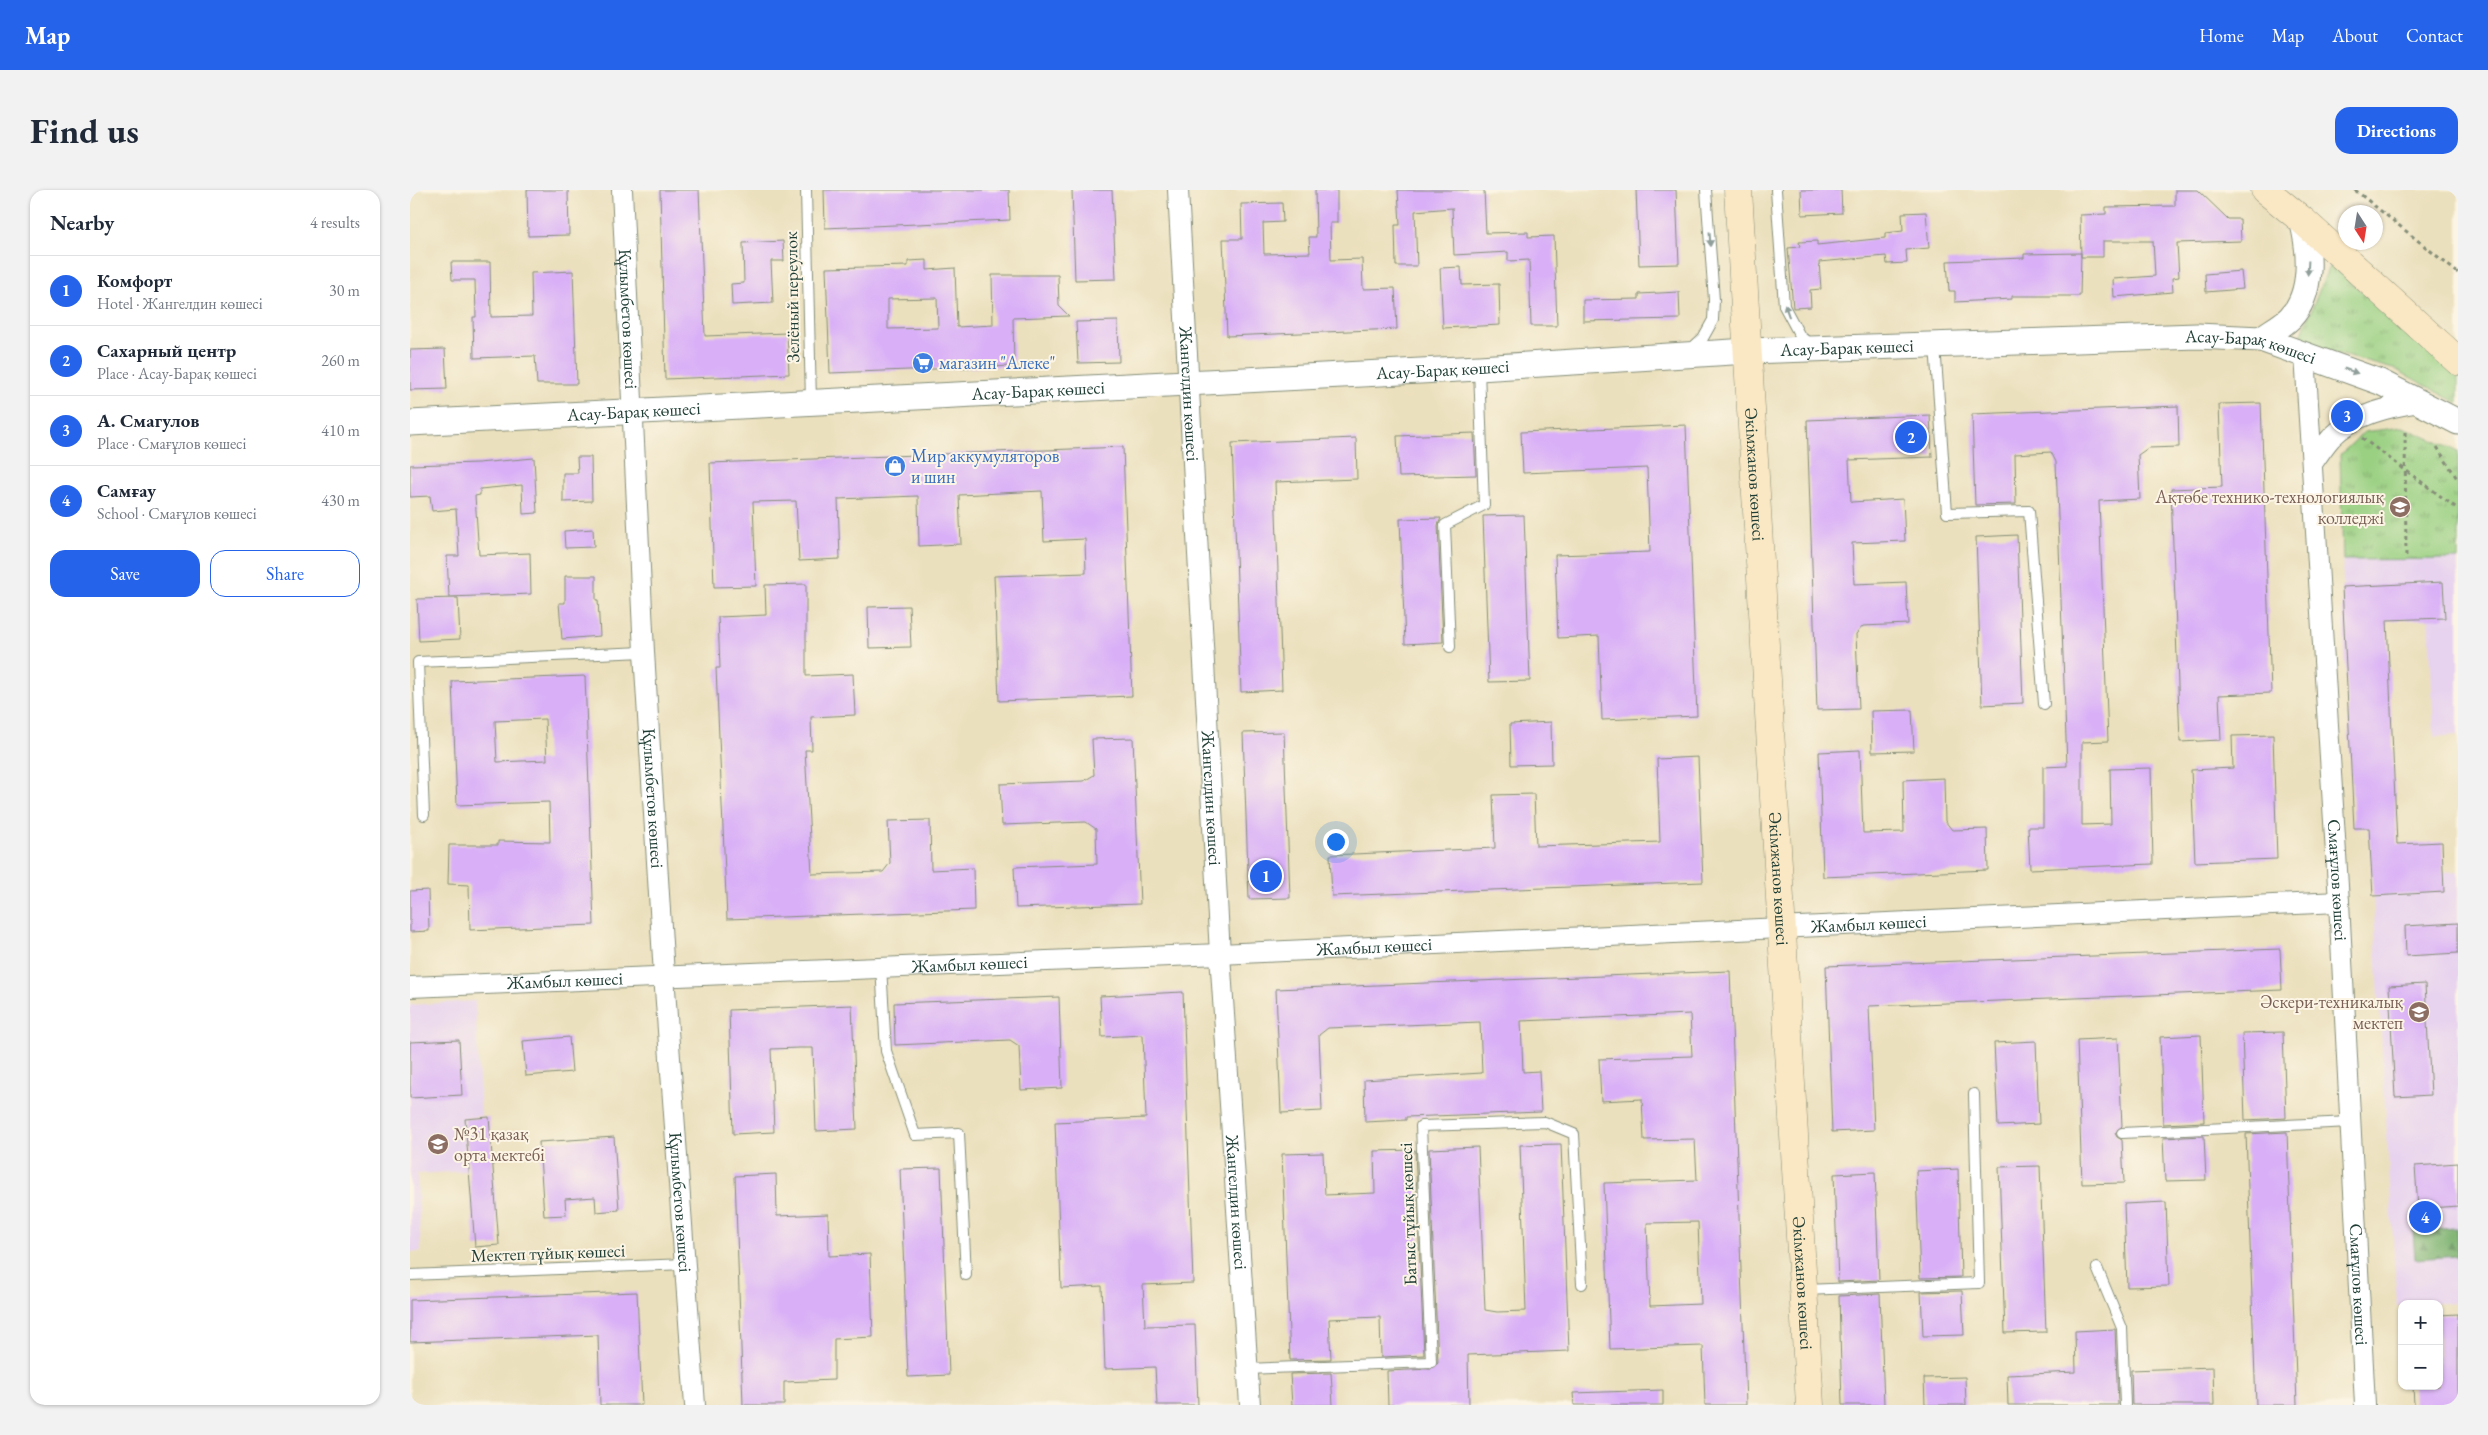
<!DOCTYPE html>
<meta charset="utf-8">
<style>
:root{--surface:#fff;--page:#f2f2f3;--text:#1f2937;--muted:#747a83;--line:#e0e1e3;--accent:#2563eb}
body{margin:0;font-family:"EB Garamond",serif;background:var(--page);color:var(--text)}
.controls{position:absolute;right:15px;bottom:15px;display:grid;overflow:hidden;border-radius:10px;box-shadow:0 1px 4px #0004}
.controls button{width:45px;height:45px;display:grid;place-items:center;padding:0;border:0;border-bottom:1px solid var(--line);background:var(--surface);color:var(--text);font:25px sans-serif}
.compass{position:absolute;left:1928px;top:15px;width:45px;height:45px;border-radius:50%;background:var(--surface);box-shadow:0 1px 4px #0004;rotate:168deg}
.you{position:absolute;left:925px;top:651px;width:18px;height:18px;margin:-12px;border:4px solid #fff;border-radius:50%;background:#1a73e8;box-shadow:0 0 0 8px #1a73e833}
.badge{display:grid;place-items:center;width:32px;height:32px;border-radius:50%;background:var(--accent);color:#fff;font-size:16px;font-weight:700}
.pin{position:absolute;translate:-50% -50%;border:2px solid #fff;box-shadow:0 1px 5px #0006}
.list{margin:0;padding:0;list-style:none}
h2{display:flex;justify-content:space-between;align-items:center;height:65px;margin:0;padding:0 20px;font-size:21px}
h2 small{font-size:16px;font-weight:400;color:var(--muted)}
.list li{display:grid;grid-template-columns:32px 1fr auto;gap:15px;align-items:center;box-sizing:border-box;height:70px;padding:0 20px;border-top:1px solid var(--line)}
.list b{display:block;font-size:19px;white-space:nowrap}
.list p{margin:0;font-size:16px;white-space:nowrap;color:var(--muted)}
.list em{font-size:16px;font-style:normal;color:var(--muted)}
.actions{display:flex;gap:10px;padding:15px 20px}
.actions a{flex:1;padding:11px 0;border:1px solid var(--accent);border-radius:15px;text-align:center;font-size:18px;color:var(--accent)}
.actions .main{background:var(--accent);color:#fff}
.map{position:relative;flex:none;width:2048px;height:1215px;overflow:hidden;border-radius:15px}
header{display:flex;align-items:center;gap:30px;box-sizing:border-box;height:70px;padding:0 25px;background:var(--accent);color:#fff}
header strong{font-size:24px}
nav{display:flex;gap:28px;margin-inline-start:auto;font-size:18px}
.intro{display:flex;align-items:center;justify-content:space-between;box-sizing:border-box;height:120px;padding:0 30px}
h1{margin:0;font-size:35px}
.button{padding:12px 22px;border-radius:15px;background:var(--accent);color:#fff;font-size:18px;font-weight:700}
main{display:flex;gap:30px;padding:0 30px}
aside{flex:1;background:var(--surface);border-radius:15px;box-shadow:0 1px 4px #0004}
.map>svg:first-child{display:block}
.built{fill:#e7d2ef}
.grass{fill:url(#grass-tufts);stroke:#5c865b}
.forest{fill:url(#forest-firs);stroke:#4d7852}
.building{fill:#d9b0f7;fill-rule:evenodd}
.lines{fill:none;stroke-linecap:round;stroke-linejoin:round}
.service-casing{stroke:#858e78;stroke-width:12}
.minor-casing{stroke:#858e78;stroke-width:22}
.tertiary-casing{stroke:#858e78;stroke-width:27}
.secondary-casing{stroke:#858e78;stroke-width:29}
.path{stroke:#858e78;stroke-width:3;stroke-dasharray:4 4;stroke-linecap:butt}
.service{stroke:#fff;stroke-width:10}
.minor{stroke:#fff;stroke-width:20}
.tertiary{stroke:#fff;stroke-width:25}
.secondary{stroke:#fae7c3;stroke-width:28}
.oneway{fill:#8f9e9a}
.labels{text-anchor:middle;stroke-width:4;stroke-linejoin:round;paint-order:stroke}
.street-label{font-size:18px;fill:#1f3d34;stroke:#fcf5e5}
.shop-label{font-size:18px;fill:#366cbe;stroke:#fcf5e5;text-anchor:start}
.education-label{font-size:18px;fill:#785e54;stroke:#fcf5e5;text-anchor:end}
</style>
<header>
<strong>Map</strong>
<nav><a>Home</a><a>Map</a><a>About</a><a>Contact</a></nav>
</header>
<div class="intro"><h1>Find us</h1><a class="button">Directions</a></div>
<main>
<aside>
<h2>Nearby<small>4 results</small></h2>
<ul class="list">
<li><span class="badge">1</span><div><b>Комфорт</b><p>Hotel · Жангелдин көшесі</p></div><em>30 m</em></li>
<li><span class="badge">2</span><div><b>Сахарный центр</b><p>Place · Асау-Барақ көшесі</p></div><em>260 m</em></li>
<li><span class="badge">3</span><div><b>А. Смагулов</b><p>Place · Смағұлов көшесі</p></div><em>410 m</em></li>
<li><span class="badge">4</span><div><b>Самғау</b><p>School · Смағұлов көшесі</p></div><em>430 m</em></li>
</ul>
<div class="actions"><a class="main">Save</a><a>Share</a></div>
</aside>
<div class="map">
<svg width="2048" height="1215" viewBox="0 0 2048 1215">
<defs>
<pattern id="grass-tufts" width="24" height="20" patternUnits="userSpaceOnUse" patternTransform="scale(1.25)"><rect width="24" height="20" fill="#9ad082"/><path d="M3 7l-1-3M5 7V3M7 7l1-3M15 17l-1-3M17 17v-4M19 17l1-3" fill="none" stroke="#7daa6b"/></pattern>
<pattern id="forest-firs" width="22" height="20" patternUnits="userSpaceOnUse" patternTransform="scale(1.25)"><rect width="22" height="20" fill="#7bb270"/><path d="M5 1l3.5 6h-7zM16 11l3.5 6h-7z" fill="#64925d"/></pattern>
</defs>
<rect width="100%" height="100%" fill="#fcf5e5"/>
<filter id="ink" filterUnits="userSpaceOnUse"><feTurbulence type="fractalNoise" baseFrequency=".02" numOctaves="2"/><feDisplacementMap in="SourceGraphic" scale="10" xChannelSelector="R" yChannelSelector="G"/><feConvolveMatrix kernelMatrix="1 2 1 2 8 2 1 2 1" color-interpolation-filters="sRGB"/></filter>
<filter id="wash" filterUnits="userSpaceOnUse"><feTurbulence type="fractalNoise" baseFrequency=".0096" numOctaves="4" result="noise"/><feDisplacementMap in="SourceGraphic" scale="20" xChannelSelector="R" yChannelSelector="G"/><feGaussianBlur stdDeviation="1.12" result="paint"/><feColorMatrix in="noise" values="0 0 0 0 0 0 0 0 0 0 0 0 0 0 0 0 0 1.4 0 .05"/><feComposite in="paint" operator="in"/></filter>
<g filter="url(#wash)">
<rect width="100%" height="100%" fill="#ebe0bd"/>
<path class="built" d="M1993,237L2048,261V545L2024,547L2019,429L1934,432L1930,265L1954,242Z
M2048,681V1112L1987,1116L1963,706L2034,702L2033,682Z
M65,811L71,926L54,928L57,981L7,984L11,1062H0V815Z"/>
<path class="grass" d="M1920,74L2048,184V213L1987,180L1888,153Z
M1993,237L2048,261V369L1933,370L1930,265L1954,242Z"/>
<path class="forest" d="M2046,1038L2048,1066L2005,1069L2003,1041Z"/>
<g id="blocks">
<path class="building" d="M117,0H158L159,45L118,46Z
M250,0H289L295,146L377,143L379,184L255,189Z
M414,0H599L600,30L415,38Z
M662,0H702L706,89L665,90Z
M905,0H927V33H920L921,70L952,69L953,99L985,98L987,139L817,146L813,49H832L831,14L872,13L873,32L853,33L854,64L900,63L899,47H906Z
M988,0H1074L1076,43L1118,42V47L1144,46L1147,136H1121L1119,70L1098,71V62L1044,65L1042,18L1005,21L1007,76H986L985,35H990Z
M1226,0H1266L1269,74L1229,75Z
M1391,0H1431L1432,23L1392,25Z
M1765,0H1788L1818,29H1830L1831,51L1767,53L1769,87L1762,88L1763,102L1704,107L1703,89L1745,86L1743,51H1693V67H1671L1670,25L1696,24V17L1765,16Z
M1516,22L1519,58L1496,60L1497,73L1477,74L1476,66L1409,72L1411,99L1400,100L1401,117L1383,118L1378,58L1390,57L1389,52L1407,51V55L1475,48V43L1493,41L1492,23Z
M373,51L374,71H361L363,113L322,115L321,94L334,93L333,53Z
M1671,63L1670,106H1602V109L1545,112V101H1539L1537,71L1614,68V64Z
M517,70V80L545,78L547,137L583,135L582,85H648L649,116L659,126L603,128L604,176L420,183L416,78L498,76V71ZM527,108L528,138L478,139V109Z
M41,72H80L81,127L122,126L121,83L163,81L167,194H127L125,166L64,168L63,127H66L65,90H42Z
M1051,77L1052,95L1089,94L1090,135L1033,138L1030,78Z
M1831,81L1833,99L1796,102L1795,84Z
M1269,102L1270,129L1173,131V110L1229,109V104Z
M708,131L709,172L668,173L666,132Z
M35,159L37,199L0,200V160Z
M1851,213L1861,503L1809,505L1811,550L1770,552L1761,299L1812,297L1809,214Z
M1768,216L1769,257L1738,258L1728,265L1730,309L1689,311L1698,551L1672,552V635L1701,634L1700,579L1741,578L1743,674L1620,679L1618,637H1633V577L1657,576L1646,272L1641,262L1605,264L1606,314L1565,315L1562,224Z
M1520,225L1522,267L1439,270L1441,312L1493,309L1495,351L1442,353L1444,394L1496,392L1498,434L1453,436L1446,444L1449,519L1407,520L1397,230Z
M1276,235L1287,526L1192,530L1189,446L1148,448L1145,365L1240,362L1237,278L1113,283L1111,242Z
M1064,243L1066,285L989,287L987,246Z
M946,248L947,289L865,292L872,500L831,502L822,253Z
M713,257L722,506L589,511L584,386L676,383L675,349L634,351L632,301L549,305L551,354L509,356L508,306L428,309L430,369L389,371L386,311L343,312L346,396L304,397L300,273Z
M167,267H181L182,311L153,312V283H168Z
M124,268L127,323L113,324L112,295L70,299V305L65,306L69,365L120,363L121,404L39,407L37,366H49L46,319L22,321L20,306L0,307V275L68,273Z
M1114,325L1120,491L1079,492L1073,326Z
M1031,328L1028,335L1033,452L995,454L990,329Z
M183,339L184,357L155,358L154,341Z
M1607,345L1613,513L1572,515L1566,347Z
M155,386H186V410H188L190,446L152,449L149,413H155Z
M2033,392L2035,428L1977,430L1987,654L2032,652L2034,702L1963,706L1959,638H1944L1932,397Z
M396,394V486L443,484L445,525L401,527L402,560H395L402,684L473,682L480,673L478,631L520,630L521,680L563,678L564,720L317,729L306,478H310L308,427L356,425L355,395Z
M48,408L50,449L9,451L7,409Z
M499,416L501,457L459,458L458,417Z
M175,486L184,735L60,740L59,695L38,694L39,655H88V651L140,652L139,612L47,615L42,491ZM135,529L137,570L87,572L85,531Z
M1502,520L1504,561L1462,562L1461,521Z
M1141,532L1142,574L1101,575L1100,534Z
M874,542L880,708L839,709L833,543Z
M1863,545L1867,669L1785,672L1781,580L1823,578L1822,546Z
M723,548L730,714L606,718L604,677L687,674L686,639L676,632L592,635L590,594L674,591L684,585L682,549Z
M1450,560L1453,643L1494,642L1493,590L1534,588L1535,631L1542,640L1577,639L1578,680L1413,687L1409,562Z
M1288,567L1293,692L922,706L920,665L1085,658L1083,605L1124,604L1126,656L1250,652L1247,569Z
M18,700L19,741L0,742V701Z
M2048,733V763L1996,766L1995,736Z
M1870,759L1872,800L1459,816L1464,940L1422,942L1416,776Z
M1320,781L1336,1215H1295L1293,1156L1200,1159L1194,993L1287,990L1285,949L1234,950L1232,909L1191,911L1189,869L1282,866L1280,824L1111,831L1113,882L1129,881L1131,922L996,927V930L955,932L954,890L1072,883L1070,832L918,838L909,845L912,921L871,923L866,799ZM1288,1032L1291,1114L1240,1116L1237,1033Z
M2015,794L2021,905L1985,907L1979,796Z
M773,802L783,1093L733,1095L735,1136L785,1135L788,1215H747L745,1177L695,1179L692,1096L651,1098L645,932L736,928L733,845L692,847L690,806Z
M649,807L652,898L611,900L609,856L600,850L485,855L484,813Z
M442,815L447,939L406,941L403,858H389L361,859L364,942L323,944L319,820Z
M1873,842L1876,928L1835,930L1832,843Z
M1791,845L1794,932L1753,934L1750,847Z
M159,847L162,882L116,886L113,851Z
M1708,848L1712,936L1705,943L1707,947L1712,950L1714,993L1672,994L1667,850Z
M49,850L52,905L0,908V852Z
M1626,851L1629,934L1588,936L1584,853Z
M79,927L89,1055L65,1057L55,929Z
M1877,942L1887,1215H1846L1836,944Z
M1794,946L1796,990L1755,991L1753,948Z
M204,947L209,1020L186,1022L185,1007L155,1009L156,1025L134,1026L129,952Z
M1151,954L1159,1161L1058,1165L1059,1215H978L977,1181L1021,1179L1028,1172L1019,959L1068,957L1075,1120L1087,1122L1116,1121L1110,955Z
M1005,960L1014,1165L971,1167L970,1127L919,1129L921,1169L880,1170L872,964L913,963L915,1005L965,1003L964,961Z
M2048,973V1016L2008,1019L2005,976Z
M1630,976L1636,1142L1595,1143L1589,977Z
M531,978L539,1185L498,1187L490,979Z
M1548,979L1551,1087L1510,1088L1506,981Z
M1465,982L1469,1090L1428,1092L1424,984Z
M366,984L367,1026L418,1024L419,1066L460,1064L463,1147L424,1149V1190L374,1192V1215H333L325,986Z
M1756,1012L1759,1096L1717,1097L1714,1014Z
M1552,1101L1554,1145L1513,1146L1511,1102Z
M227,1102L232,1215H190L188,1145L0,1152V1110Z
M1470,1104L1474,1215H1432L1429,1106Z
M2048,1124V1215H2004L2003,1196H2029V1125Z
M1705,1139L1708,1215H1598L1597,1185L1666,1182L1665,1141Z
M1803,1177L1804,1215H1722L1721,1180Z
M921,1183L923,1215H882L880,1184Z
M1555,1187L1556,1215H1515L1514,1188Z
M1253,1200V1215H1164L1163,1203Z"/>
</g>
</g>
<g filter="url(#ink)">
<use href="#blocks" fill-opacity="0" stroke="#858e78" stroke-width="1"/>
<g class="lines">
<g class="service-casing">
<path id="service" d="M396,0L401,212
M1366,0L1374,116L1390,146L1401,155
M1525,155L1537,323L1619,321L1634,514
M1280,160L1293,148L1303,130L1304,110L1296,0
M1040,457L1035,335L1074,315L1069,179
M14,625L8,472L234,462
M471,776L476,861L505,945L549,943L556,1085
M1712,943L1940,932
M1687,1078L1712,1138L1715,1215
M0,1085L276,1074
M1395,1100L1569,1093L1564,904
M837,1179L1021,1172L1011,936L1135,932L1164,944L1172,1094"/>
</g>
<g class="minor-casing">
<g id="minor">
<path id="s1" d="M212,0L234,462L254,785L285,1215"/>
<path id="s2" d="M768,0L810,764L840,1215"/>
<path id="s3" d="M1895,165L1929,712L1955,1215"/>
<path d="M1902,274C1908,265 1914,256 1921,248C1944,224 1979,217 2010,212"/>
<path id="s4" d="M0,797L810,764L1929,712"/>
</g>
</g>
<g class="tertiary-casing">
<g id="tertiary">
<path d="M1851,149C1860,142 1872,136 1880,128C1904,103 1900,60 1892,30"/>
<path id="s5" d="M0,233L1069,178L1338,161L1787,146L1851,149L1970,192L2048,232"/>
</g>
</g>
<g class="secondary-casing">
<g id="secondary">
<path id="s6" d="M1328,0L1400,1215"/>
<path d="M1855,0L1892,30L2048,171"/>
</g>
</g>
<path class="path" d="M1945,0L2048,83
M1995,242L1996,370
M1952,248L2048,319
M2027,257L2048,290"/>
<use href="#service" class="service"/>
<use href="#minor" class="minor"/>
<use href="#tertiary" class="tertiary"/>
<use href="#secondary" class="secondary"/>
</g>
<defs><path id="oneway-solid" d="M-6-.8H1V-3.2L6.5 0L1 3.2V.8H-6Z" transform="scale(1.25)"/></defs>
<g class="oneway">
<use href="#oneway-solid" transform="translate(1300 49) rotate(86)"/>
<use href="#oneway-solid" transform="translate(1898 78) rotate(93)"/>
<use href="#oneway-solid" transform="translate(1377 121) rotate(-109)"/>
<use href="#oneway-solid" transform="translate(1941 181) rotate(19)"/>
</g>
</g>
<defs>
<g id="supermarket-disc" transform="scale(1.125)"><circle r="9.5" fill="#3f7fe0" stroke="#fcf5e5"/><path d="M-6-5.5h2.5l.6 2H6L4.5 2H-2.5L-4.4-4H-6ZM-1.5 3.2a1.3 1.3 0 1 0 .1 0ZM3 3.2a1.3 1.3 0 1 0 .1 0Z" fill="#fff"/></g>
<g id="shop-disc" transform="scale(1.125)"><circle r="9.5" fill="#3f7fe0" stroke="#fcf5e5"/><path d="M-5-2.5h2.3a2.7 3.5 0 0 1 5.4 0H5L5.5 6h-11ZM-1.5-2.5h3a1.5 2.3 0 0 0-3 0Z" fill="#fff"/></g>
<g id="university-disc" transform="scale(1.125)"><circle r="9.5" fill="#8d6e63" stroke="#fcf5e5"/><path d="M0-5L7-2L0 1L-7-2ZM-4 1L0 2.5L4 1V4Q0 6-4 4Z" fill="#fff"/></g>
<g id="school-disc" transform="scale(1.125)"><circle r="9.5" fill="#8d6e63" stroke="#fcf5e5"/><path d="M0-5L7-2L0 1L-7-2ZM-4 1L0 2.5L4 1V4Q0 6-4 4Z" fill="#fff"/></g>
</defs>
<g fill-rule="evenodd">
<use href="#supermarket-disc" x="513" y="173"/>
<use href="#shop-disc" x="485" y="276"/>
<use href="#university-disc" x="1990" y="317"/>
<use href="#school-disc" x="2009" y="822"/>
<use href="#school-disc" x="28" y="954"/>
</g>
<g class="labels">
<g class="street-label">
<text transform="translate(382 107) rotate(-91)" y="6">Зелёный переулок</text>
<text dy="6" stroke="none"><textPath href="#s1" startOffset="129">Құлымбетов көшесі</textPath></text>
<text dy="6" stroke="none"><textPath href="#s5" startOffset="1439">Асау-Барақ көшесі</textPath></text>
<text dy="6" stroke="none"><textPath href="#s5" startOffset="1844">Асау-Барақ көшесі</textPath></text>
<text dy="6" stroke="none"><textPath href="#s5" startOffset="1034">Асау-Барақ көшесі</textPath></text>
<text dy="6" stroke="none"><textPath href="#s5" startOffset="629">Асау-Барақ көшесі</textPath></text>
<text dy="6" stroke="none"><textPath href="#s2" startOffset="204">Жангелдин көшесі</textPath></text>
<text dy="6" stroke="none"><textPath href="#s5" startOffset="224">Асау-Барақ көшесі</textPath></text>
<text dy="6" stroke="none"><textPath href="#s6" startOffset="285">Әкімжанов көшесі</textPath></text>
<text dy="6" stroke="none"><textPath href="#s1" startOffset="609">Құлымбетов көшесі</textPath></text>
<text dy="6" stroke="none"><textPath href="#s2" startOffset="609">Жангелдин көшесі</textPath></text>
<text dy="6" stroke="none"><textPath href="#s6" startOffset="690">Әкімжанов көшесі</textPath></text>
<text dy="6" stroke="none"><textPath href="#s3" startOffset="526">Смағұлов көшесі</textPath></text>
<text dy="6" stroke="none"><textPath href="#s4" startOffset="1460">Жамбыл көшесі</textPath></text>
<text dy="6" stroke="none"><textPath href="#s4" startOffset="965">Жамбыл көшесі</textPath></text>
<text dy="6" stroke="none"><textPath href="#s4" startOffset="560">Жамбыл көшесі</textPath></text>
<text dy="6" stroke="none"><textPath href="#s4" startOffset="155">Жамбыл көшесі</textPath></text>
<text dy="6" stroke="none"><textPath href="#s1" startOffset="1014">Құлымбетов көшесі</textPath></text>
<text dy="6" stroke="none"><textPath href="#s2" startOffset="1014">Жангелдин көшесі</textPath></text>
<text transform="translate(998 1024) rotate(-92)" y="6">Батыс тұйық көшесі</text>
<text transform="translate(138 1063) rotate(-2)" y="6">Мектеп тұйық көшесі</text>
<text dy="6" stroke="none"><textPath href="#s6" startOffset="1095">Әкімжанов көшесі</textPath></text>
<text dy="6" stroke="none"><textPath href="#s3" startOffset="931">Смағұлов көшесі</textPath></text>
</g>
<g class="shop-label">
<text x="529" y="179">магазин "Алеке"</text>
<text x="501" y="272">Мир аккумуляторов<tspan x="501" dy="21">и шин</tspan></text>
</g>
<g class="education-label">
<text x="1974" y="313">Ақтөбе технико-технологиялық<tspan x="1974" dy="21">колледжі</tspan></text>
<text x="1993" y="818">Әскери-техникалық<tspan x="1993" dy="21">мектеп</tspan></text>
<text x="44" y="950" text-anchor="start">№31 қазақ<tspan x="44" dy="21">орта мектебі</tspan></text>
</g>
</g>
</svg>
<div class="controls">
<button>+</button>
<button>−</button>
</div>
<svg class="compass" viewBox="-18 -18 36 36"><path d="M0-13l5 13h-10z" fill="#e53935"/><path d="M0 13l5-13h-10z" fill="#747a83"/></svg>
<div class="you"></div>
<div class="pin badge" style="left:856px;top:686px">1</div>
<div class="pin badge" style="left:1501px;top:247px">2</div>
<div class="pin badge" style="left:1937px;top:226px">3</div>
<div class="pin badge" style="left:2015px;top:1027px">4</div>
</div>
</main>
